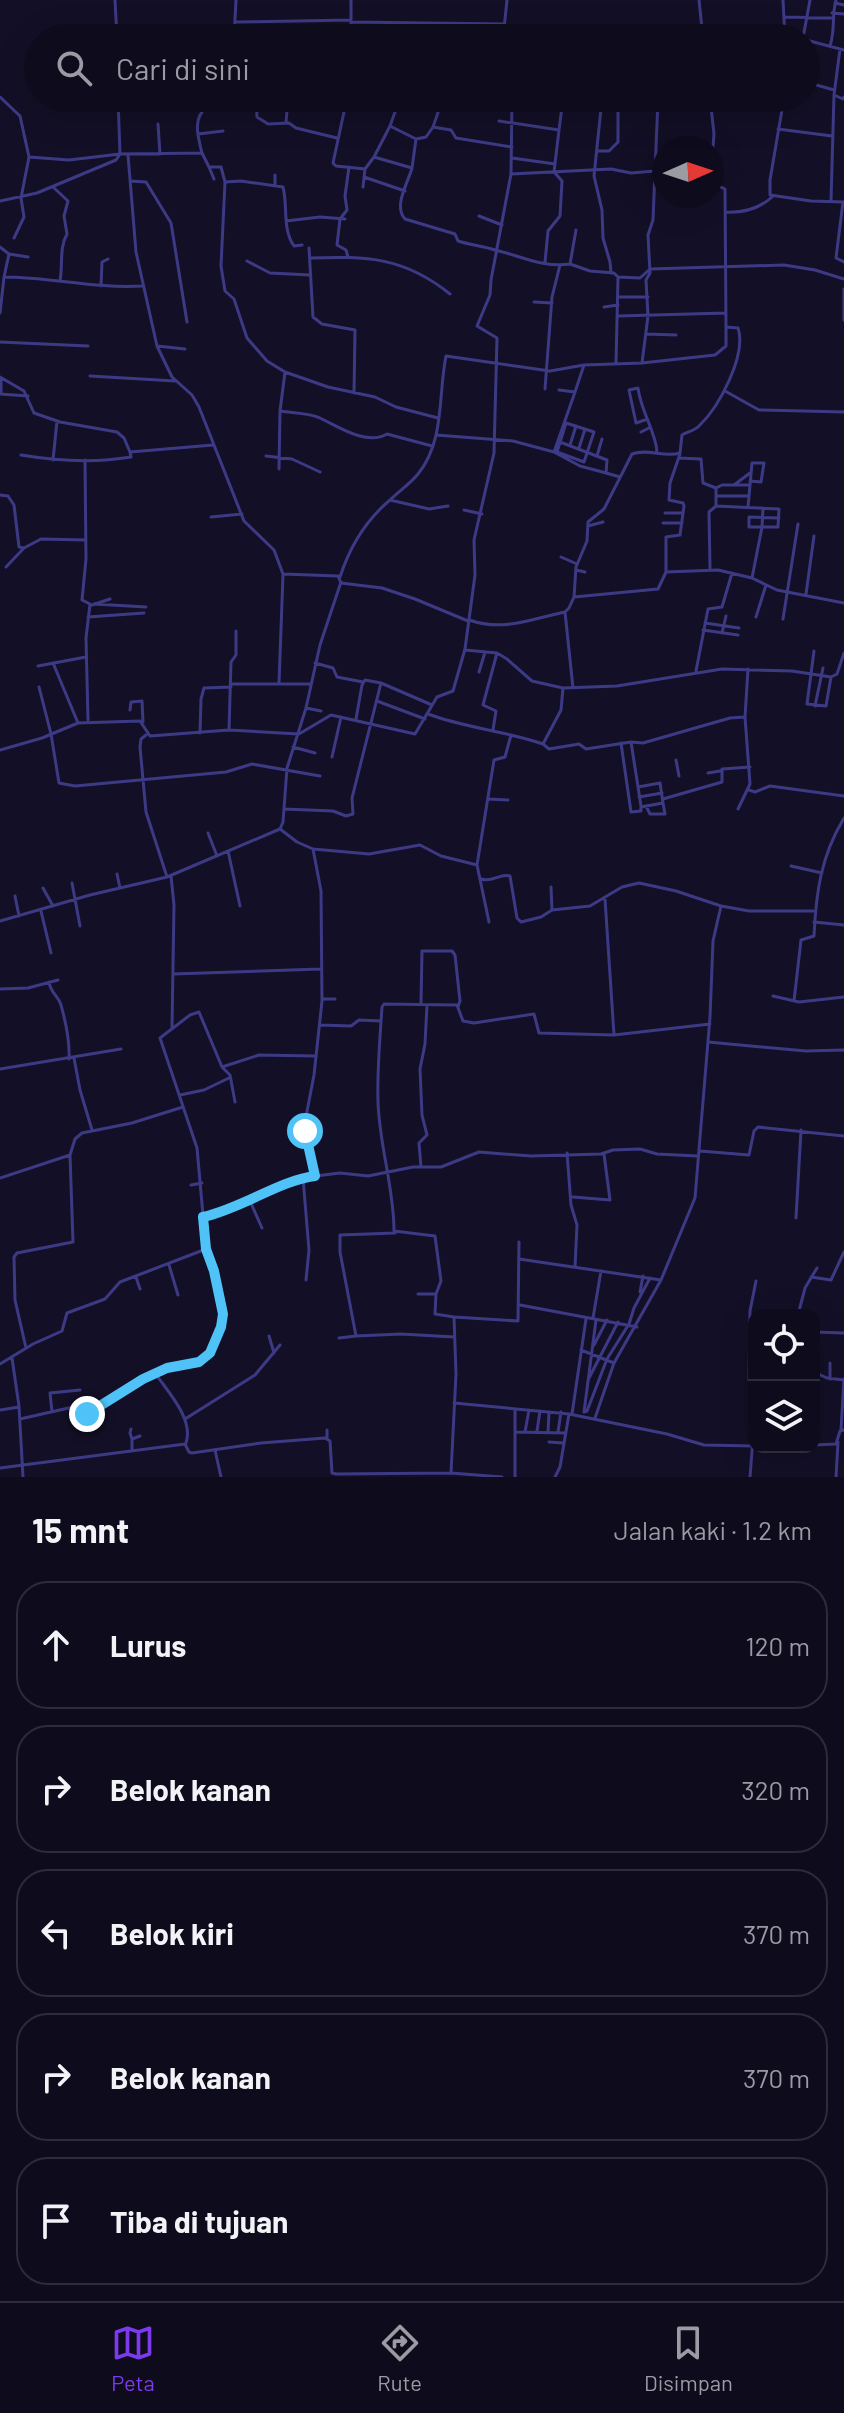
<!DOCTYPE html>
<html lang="id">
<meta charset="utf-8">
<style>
:root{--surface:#0e0b1c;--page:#1c1929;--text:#f1f3f6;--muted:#9b9ba3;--line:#2e2b3b;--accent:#7c3aed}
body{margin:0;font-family:Barlow,sans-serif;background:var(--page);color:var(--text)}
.controls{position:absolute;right:24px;bottom:24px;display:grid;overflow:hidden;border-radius:16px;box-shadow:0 8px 32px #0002}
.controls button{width:72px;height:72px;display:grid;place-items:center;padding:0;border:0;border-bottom:2px solid var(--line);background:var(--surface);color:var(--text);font:40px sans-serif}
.compass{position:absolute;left:652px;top:136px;width:72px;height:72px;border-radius:50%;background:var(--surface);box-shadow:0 8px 32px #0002;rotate:87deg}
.stop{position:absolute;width:24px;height:24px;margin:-18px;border:6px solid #4fc3f7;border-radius:50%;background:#fff}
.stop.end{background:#4fc3f7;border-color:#fff;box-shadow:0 2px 8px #0008}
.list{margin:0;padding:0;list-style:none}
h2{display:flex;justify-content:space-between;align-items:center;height:104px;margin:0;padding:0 32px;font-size:34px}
h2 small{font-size:26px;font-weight:400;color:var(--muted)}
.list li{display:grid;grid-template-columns:52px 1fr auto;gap:24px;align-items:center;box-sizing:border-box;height:128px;margin:0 16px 16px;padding:0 16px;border:2px solid var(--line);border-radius:32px}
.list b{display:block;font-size:30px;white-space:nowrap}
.list em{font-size:26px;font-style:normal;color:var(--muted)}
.icon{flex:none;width:44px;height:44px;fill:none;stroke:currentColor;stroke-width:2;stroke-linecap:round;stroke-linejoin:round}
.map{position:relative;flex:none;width:844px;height:1477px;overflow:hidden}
.search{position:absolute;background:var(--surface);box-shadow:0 8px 32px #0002;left:24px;right:24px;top:24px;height:88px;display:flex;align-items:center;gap:20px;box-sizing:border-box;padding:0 28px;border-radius:44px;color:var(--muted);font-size:30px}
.sheet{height:824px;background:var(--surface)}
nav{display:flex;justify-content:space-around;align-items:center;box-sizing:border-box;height:112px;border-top:2px solid var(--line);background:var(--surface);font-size:22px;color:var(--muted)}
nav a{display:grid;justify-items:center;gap:4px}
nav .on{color:var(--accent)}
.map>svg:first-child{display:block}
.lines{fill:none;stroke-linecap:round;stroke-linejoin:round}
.street{stroke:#3d3a85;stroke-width:3}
.route{stroke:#4fc3f7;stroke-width:10}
</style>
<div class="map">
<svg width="844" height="1477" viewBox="0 0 844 1477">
<rect width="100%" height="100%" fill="#130f26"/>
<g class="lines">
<path class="street" d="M115,0L117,38
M699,0L703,38
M783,0L785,38
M835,3L844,5
M832,13L844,14
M784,17L831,18
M235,22L351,20
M351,22L504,24
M234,38L236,0
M292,38V33
M351,38V0
M503,38L507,0
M803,38L810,0
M806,40L844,50
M830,46C836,26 831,19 836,0
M806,82L834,90
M834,95L843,99L844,97
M0,97L20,116L29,157L21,198L24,217L14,238
M256,98L257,117L268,124L289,123L296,128L337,138
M347,98L333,163L336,166L365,169L374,157L412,168L416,139
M400,98L390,126L416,139L426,137L433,127
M443,98L433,127L451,130L456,138L512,147
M499,98L710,99
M710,98L714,134L712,159
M784,98L770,180V195L811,201L844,202
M602,99L594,176L602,210L603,238L610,262L611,273
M207,107L224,105L229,108
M499,121L559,130L554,172L562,181L560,216L548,231L545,262
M286,123L288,98
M158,124L160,154
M778,129L832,136
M559,130L563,99
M198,134L223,131
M597,151H609L618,142V99
M202,153L209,167H221L225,182L221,266L225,291L234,299L247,338L267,361L285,372L328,387L375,397L396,407L438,418
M128,155L136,252L157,346L172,377L192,395L199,407L244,521L274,550L283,574L338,576L341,583L382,588L415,599L468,621
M29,157L69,160L120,154L202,153C198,137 192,118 207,107L208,98
M374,157L390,126
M512,158L555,164
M209,167L214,179
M412,168C408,183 393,206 405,219L455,234L458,241C470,245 483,246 495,250C521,256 543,268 570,264
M511,174L611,169L631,173L655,171L658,100
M275,175V185
M364,177L405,191
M130,181L146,182L171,223L187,322
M225,182L241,181L283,187C288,206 282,229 294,246L302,245
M53,187L68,201L64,216L67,234C59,248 63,265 60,281
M363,187L365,169
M0,201L37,193L116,160L120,154L118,98
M831,201L834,95L840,49
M843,202L836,258L844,262
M725,212C743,213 759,209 772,197
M479,216L502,225
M286,221L320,217L345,219
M576,230L570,264L590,271L614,273L618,277L616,363
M0,247L9,254L28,257
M309,248L313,317L322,324L355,330L354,393
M348,257L346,250L337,245L340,219L347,210L345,196L349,167
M310,258C367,256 404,257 450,294
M247,261L270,273L310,275
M4,277L9,254
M618,277L640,278L650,269L784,265L815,270L844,279
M101,286L102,262L108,259
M844,289V320
M619,297H648
M534,302L552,303
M604,307L618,305
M0,313L4,277C51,277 95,289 142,286
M618,316L726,313
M646,334L676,335
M0,342L88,346
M157,346L185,349
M642,363L715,355L726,346V327
M584,365L642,363L648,316L646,280L650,273L648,235L653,220L655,171H664
M90,376L175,381
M0,377L24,391L34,413L60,422L117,432L124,438L130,452L213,445
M1,378V392
M545,389L552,297L560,265
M725,391L759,410L844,412
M575,392L554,452L580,466L606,473
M0,394L28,396
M280,411C292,413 310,413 320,418C339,427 367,446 387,434L432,446
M645,420L636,423L629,390L638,388C641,412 656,432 657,452
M566,423L594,432L584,462L557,452Z
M641,432L649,428
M436,435L513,441L554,452
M560,442L607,460L606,473L620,477
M570,445L576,426
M579,448L585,429
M680,454L670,483L669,500L683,503L684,506L680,535L666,537V572L718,570L752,578L777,590L844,603
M21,455C57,461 95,463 131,457L130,452
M266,456L292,459L320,472
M597,456L602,439
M679,458L701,459L703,483L716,488V506L709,512L710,568
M53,460L57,421
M85,460L86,559L82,600L92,605L110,599
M279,469L280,411L285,372
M734,485L750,473
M716,488L722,485H750
M0,495L8,496L14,505L19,547L24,548L41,539L85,540
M717,496H749
M390,500C399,491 410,484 418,474C445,441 438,395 446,356L550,371L584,365L575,392L559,390
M716,506L779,509L778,526V527H749V517L779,518
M748,507L752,463H764L761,482L750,481
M464,510L482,514
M665,513H683
M211,517L242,514
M663,523H682
M588,526L603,522
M561,557L577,564
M6,567L24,548
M576,570L585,572
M340,577C350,546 365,521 390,500L429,509L448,506
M752,578L762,527L763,508
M806,594L814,536
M574,597L658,589L666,572
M94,604L146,607
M565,612L573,688
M88,617L144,613
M756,617L766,585
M783,619L798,524
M469,620C504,632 530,619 565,612L569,608L574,597L576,567L587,541L588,522L604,509L632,454C648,448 664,458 680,453L682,435C687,432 694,431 699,426C719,407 747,355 738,328L726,327L725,189L712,183
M705,623L739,628
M703,630L738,635
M722,633L726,616
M465,650L497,653L507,659L532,681L563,688L617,686L722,669L792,671L831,677L837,674L844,653
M814,651L807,704L826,706L831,677
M53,663L78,723
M315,663L333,668L337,677L363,682
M38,666L86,657
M696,671L708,609L722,607L732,573
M479,672L485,652
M279,683L283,575
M231,684H310
M39,687L51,734L59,783L75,786L226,772L252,764L320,776
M377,701L425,719
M815,706L823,668
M306,708L321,711
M130,710L131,702L142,701L143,722
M428,714C465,728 506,731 543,744L561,710L563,688
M356,719L362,685L365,680L381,683L432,705
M88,720L86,638L90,604
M229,730L231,662L236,655V631
M493,730L496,711L483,705L497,653
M200,733L201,699L204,688L231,687
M146,735L141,739L140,747L146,812L167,877
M631,742L641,806V807L663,803L660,783L638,787
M621,743L631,812L641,811V807
M543,744L549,749L579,744L586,749L631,742L643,743L730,718L745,717L748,669
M293,747L315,753
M0,750L42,738L78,723L140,721L150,736L229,730L299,734L331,715L415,734L437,697L453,691L465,649L475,575L474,540L494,453L497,338L477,326L490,295L491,280L511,174L512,99
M332,757L341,717
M676,760L679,776
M708,773L720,771
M749,790L755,792L770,786L844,796
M639,797L662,793
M488,799L508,800
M663,799L722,782V769L750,767
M646,806L650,814H665L663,803
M284,809L333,811L346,816L353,814L352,798L381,683
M738,809L750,784L745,717
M280,829L283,822L287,768L306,708L320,645L341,582
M280,829L297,842L313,849L369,854L420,845L441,856L477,865
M208,833L217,856
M313,849L321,891L322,1001L314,1075L304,1127L315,1176
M228,851L240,906
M791,866L822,873
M117,874L120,888
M171,876L174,905L172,1027
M481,879C492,883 500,873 510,876L517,918L521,922L541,917L552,910L590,906L622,887L639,883L676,891L721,906L749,911H813
M72,883L80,926
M551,887L552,910
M43,888L53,906
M15,896L19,916
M605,899L614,1035L710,1024
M41,911L51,953
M0,921L90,895L167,877L280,829
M489,922L477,865L494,760L505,757L511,735
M814,922L844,925
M173,974L321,969
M49,982C51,994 58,995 61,1005C66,1023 70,1040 69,1059
M0,989L28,988L58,980
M773,996L799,1002L844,997
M322,999H335
M794,1001L801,940L814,936C816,892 821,856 844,818
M421,1003L422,951H452L455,955L460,1001L458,1007
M320,1025L351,1026L359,1020L381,1021
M708,1042L806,1051L844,1050
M74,1058L80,1090L92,1130
M222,1067L259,1055L315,1056
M0,1069L121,1049
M180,1095L204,1090L229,1078
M700,1151L749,1155L754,1131L758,1127L844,1136
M567,1153L571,1205L577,1225L575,1267
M421,1167L419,1143L427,1135L422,1115L420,1069L425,1044L427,1005
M0,1178L70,1155L75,1139L82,1133L132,1123L183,1107
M303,1178L309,1250L306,1280
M191,1185L202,1183
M573,1197L610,1200L604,1154
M250,1201L262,1228
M203,1217L242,1205L299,1178L340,1173L368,1176L413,1167H441L479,1152L531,1156L601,1154L613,1150L640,1149L657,1154L697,1156
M796,1218L801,1130
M395,1233L340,1235V1252L356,1336L401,1334L454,1337
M519,1242L518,1321L454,1317L435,1314L436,1294L441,1281L435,1236L394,1231C394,1187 379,1145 378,1101C377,1070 380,1038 382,1007L384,1004L457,1005L463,1021L474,1023L534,1014L539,1033L614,1035
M519,1259L661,1280
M169,1265L178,1295
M136,1277L140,1289
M811,1277L831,1280L844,1252
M640,1292L643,1276
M418,1294H436
M520,1305L637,1327
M798,1315L805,1288L817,1268
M593,1318L601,1271
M814,1332L844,1333
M269,1336L274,1353
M339,1338L356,1336
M594,1345L607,1320
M26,1348L15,1300L14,1257L17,1253L73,1242L70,1155
M581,1350L614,1363
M12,1358L19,1406
M0,1364L33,1344L62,1331L67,1313L105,1299L120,1282L206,1249L197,1148L160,1038L190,1015L199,1012L222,1067L230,1075L235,1102
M814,1372L827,1378L844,1380
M589,1378L618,1322
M830,1379V1363
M754,1387L749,1380L750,1311L756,1281
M454,1403L569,1414
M0,1410L19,1407L23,1477
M52,1412L50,1393L80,1390
M584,1412L587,1411L607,1359L629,1324L634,1308L650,1278
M584,1412L596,1320
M572,1414L586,1319
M595,1418L614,1363L661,1280L695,1198L710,1017L713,941L721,906
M20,1419L73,1407L86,1414L155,1373
M185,1419L255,1375L280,1345
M131,1429L130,1433L132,1439
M327,1430V1438
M841,1430L844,1379
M537,1431L540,1411
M515,1432L565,1433
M525,1432L529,1410
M548,1432L549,1412
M558,1432L561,1412
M549,1442L563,1443
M186,1443C194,1419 168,1392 155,1373L205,1359C232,1326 219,1285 206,1249
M814,1445L836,1444L840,1431L844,1430
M215,1450L221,1477
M132,1451V1439L140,1436
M0,1468L185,1444L189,1452L192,1453L261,1443L325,1438L330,1441L332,1473L336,1474L451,1473L502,1477
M451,1473L456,1374L454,1317
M515,1477V1409
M555,1477L560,1467L569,1414L667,1434L704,1445L754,1446
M750,1477L754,1425
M836,1477L838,1442"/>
</g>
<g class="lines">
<path class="route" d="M87,1414L143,1379L167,1368L199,1362L210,1353L221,1327L223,1314L214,1271L206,1249L203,1217C243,1208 278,1181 315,1176L305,1131"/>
</g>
</svg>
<div class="controls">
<button><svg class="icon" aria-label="locate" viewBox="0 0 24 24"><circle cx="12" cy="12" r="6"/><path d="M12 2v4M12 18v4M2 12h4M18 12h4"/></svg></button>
<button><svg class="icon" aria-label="layers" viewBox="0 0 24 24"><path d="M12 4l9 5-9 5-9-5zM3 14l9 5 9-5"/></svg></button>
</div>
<svg class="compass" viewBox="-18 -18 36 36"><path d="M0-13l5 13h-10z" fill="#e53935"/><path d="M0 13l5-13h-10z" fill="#9b9ba3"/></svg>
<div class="stop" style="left:305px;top:1131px"></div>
<div class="stop end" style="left:87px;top:1414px"></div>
<div class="search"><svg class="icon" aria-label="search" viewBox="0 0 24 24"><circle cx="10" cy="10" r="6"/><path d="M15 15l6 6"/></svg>Cari di sini</div>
</div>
<section class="sheet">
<h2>15 mnt<small>Jalan kaki · 1.2 km</small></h2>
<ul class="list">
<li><svg class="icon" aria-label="ahead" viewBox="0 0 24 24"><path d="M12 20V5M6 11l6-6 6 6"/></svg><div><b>Lurus</b></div><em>120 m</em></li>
<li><svg class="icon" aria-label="right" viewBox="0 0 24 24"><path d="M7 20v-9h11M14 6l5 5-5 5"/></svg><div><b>Belok kanan</b></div><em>320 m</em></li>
<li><svg class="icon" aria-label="left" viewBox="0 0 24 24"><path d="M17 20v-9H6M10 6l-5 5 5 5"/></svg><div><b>Belok kiri</b></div><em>370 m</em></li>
<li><svg class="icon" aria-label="right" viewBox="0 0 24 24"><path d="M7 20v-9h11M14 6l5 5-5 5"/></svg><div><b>Belok kanan</b></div><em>370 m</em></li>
<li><svg class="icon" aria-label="arrive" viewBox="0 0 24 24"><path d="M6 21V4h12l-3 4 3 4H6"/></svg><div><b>Tiba di tujuan</b></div></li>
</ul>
</section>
<nav>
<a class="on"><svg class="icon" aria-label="map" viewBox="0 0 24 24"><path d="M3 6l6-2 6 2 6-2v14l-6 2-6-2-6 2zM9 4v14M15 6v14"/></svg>Peta</a>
<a><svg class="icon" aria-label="directions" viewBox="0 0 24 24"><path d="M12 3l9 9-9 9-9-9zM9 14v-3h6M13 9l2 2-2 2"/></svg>Rute</a>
<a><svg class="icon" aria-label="saved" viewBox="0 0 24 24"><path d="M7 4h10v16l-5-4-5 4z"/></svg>Disimpan</a>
</nav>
